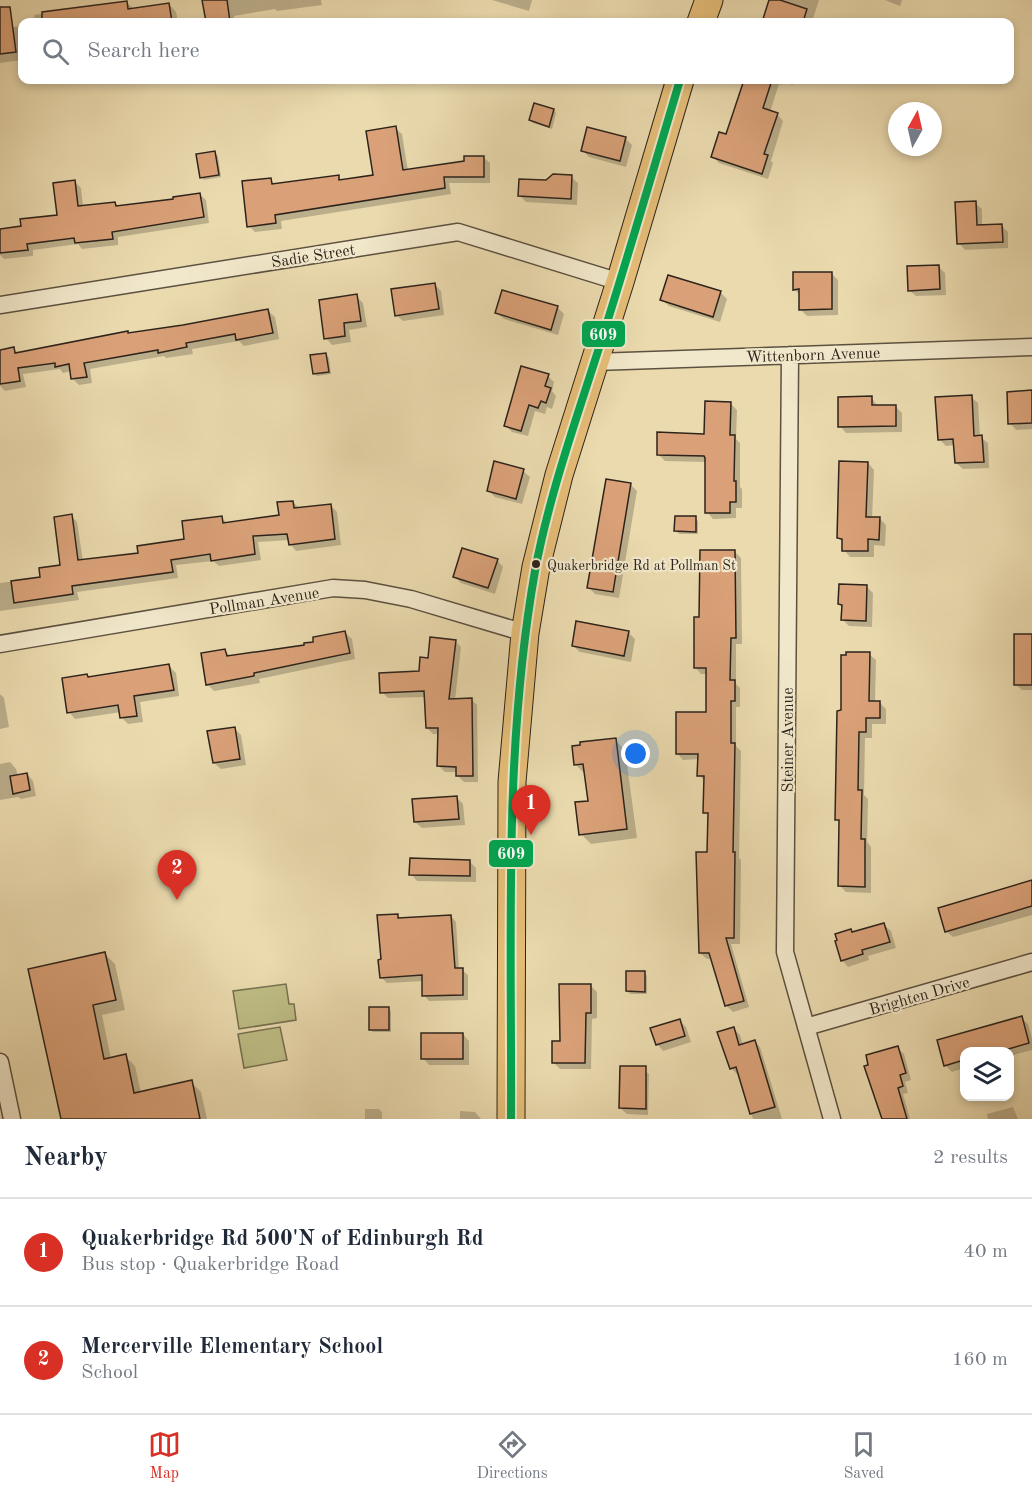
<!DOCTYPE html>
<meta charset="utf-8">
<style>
:root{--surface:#fff;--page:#f6f6f7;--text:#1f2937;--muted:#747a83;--line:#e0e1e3;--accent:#d93025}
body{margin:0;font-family:"Old Standard TT",serif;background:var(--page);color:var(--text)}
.controls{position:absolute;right:18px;bottom:18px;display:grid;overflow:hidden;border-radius:12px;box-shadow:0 3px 9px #0003}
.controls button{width:54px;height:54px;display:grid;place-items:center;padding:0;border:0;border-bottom:2px solid var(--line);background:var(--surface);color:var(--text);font:30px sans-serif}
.compass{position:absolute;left:888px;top:102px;width:54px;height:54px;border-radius:50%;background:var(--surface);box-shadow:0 3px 9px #0003;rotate:8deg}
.you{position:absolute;left:636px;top:754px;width:21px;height:21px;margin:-15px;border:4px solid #fff;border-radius:50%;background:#1a73e8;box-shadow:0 0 0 9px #1a73e833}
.badge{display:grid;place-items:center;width:39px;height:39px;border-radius:50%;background:var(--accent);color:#fff;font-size:20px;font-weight:700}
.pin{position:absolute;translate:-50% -50px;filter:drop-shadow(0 2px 3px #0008)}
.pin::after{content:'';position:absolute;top:32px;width:21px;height:18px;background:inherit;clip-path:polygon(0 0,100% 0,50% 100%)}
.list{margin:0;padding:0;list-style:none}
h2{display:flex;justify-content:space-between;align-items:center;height:78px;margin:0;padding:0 24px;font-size:26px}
h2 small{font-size:20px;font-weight:400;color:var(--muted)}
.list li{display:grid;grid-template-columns:39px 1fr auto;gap:18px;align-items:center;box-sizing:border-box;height:108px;padding:0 24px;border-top:2px solid var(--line)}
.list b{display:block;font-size:22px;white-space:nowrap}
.list p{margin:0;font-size:20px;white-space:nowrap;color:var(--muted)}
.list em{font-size:20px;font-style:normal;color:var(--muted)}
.icon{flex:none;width:33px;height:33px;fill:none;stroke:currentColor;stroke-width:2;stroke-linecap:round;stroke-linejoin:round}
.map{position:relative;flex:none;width:1032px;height:1119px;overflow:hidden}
.search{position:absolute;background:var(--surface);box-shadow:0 3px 9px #0003;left:18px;right:18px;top:18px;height:66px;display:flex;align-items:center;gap:15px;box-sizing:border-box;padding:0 21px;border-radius:12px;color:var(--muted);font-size:22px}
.sheet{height:294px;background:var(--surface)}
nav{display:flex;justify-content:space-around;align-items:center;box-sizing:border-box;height:84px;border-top:2px solid var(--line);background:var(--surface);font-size:16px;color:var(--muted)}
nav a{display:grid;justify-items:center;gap:3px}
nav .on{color:var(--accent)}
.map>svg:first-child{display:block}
.green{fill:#bebd85;stroke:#757050;stroke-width:1.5}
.shadow{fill:#0003}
.building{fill:#daa178;stroke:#2c231b;stroke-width:1.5}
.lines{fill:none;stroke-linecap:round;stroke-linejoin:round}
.minor-casing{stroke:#5c5140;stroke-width:19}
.primary-casing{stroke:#2c231b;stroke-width:29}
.minor{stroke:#f1e7ca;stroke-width:16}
.primary{stroke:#e5bd77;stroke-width:27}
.bus-1-casing{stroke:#f1e7ca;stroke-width:12}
.bus-1{stroke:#00a651;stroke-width:8}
.bus-dot{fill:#2c231b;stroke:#f1e7ca;stroke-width:2}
.labels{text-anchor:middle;stroke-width:4.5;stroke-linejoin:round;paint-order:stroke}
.bus-label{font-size:14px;fill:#2c231b;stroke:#f1e7ca;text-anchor:start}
.street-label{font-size:16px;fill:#2c231b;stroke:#f1e7ca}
.line-badge{stroke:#f1e7ca;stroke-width:2}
.badge-label{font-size:16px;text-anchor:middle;font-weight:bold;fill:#fff}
</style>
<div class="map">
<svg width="1032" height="1119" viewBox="0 0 1032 1119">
<rect width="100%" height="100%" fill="#eadaae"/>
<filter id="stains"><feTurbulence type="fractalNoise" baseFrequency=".00333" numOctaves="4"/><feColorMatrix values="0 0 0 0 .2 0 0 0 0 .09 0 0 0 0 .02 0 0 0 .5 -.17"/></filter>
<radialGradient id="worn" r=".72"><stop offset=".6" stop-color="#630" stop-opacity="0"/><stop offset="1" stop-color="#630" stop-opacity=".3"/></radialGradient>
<path class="green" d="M286,984L289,1004H294L296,1020L239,1029L233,991Z
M280,1027L287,1060L244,1068L238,1034Z"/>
<path class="shadow" d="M204,0H321L322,5L277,11L275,9L234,16L235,22H207Z
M492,0H532L529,11Z
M771,0H819L812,22H764Z
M885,0H902L900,6Z
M126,2L134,9L169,4L176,12L178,22H35L34,15Z
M22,26V60L0,63V29Z
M747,80H795L793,85L783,82L782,85L779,84L770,112L777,114L783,121L771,161L773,163L768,179L719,163L713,157L727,136Z
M554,110L556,113L552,129L533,123L530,120Z
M395,128L402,134L408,171L465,162L483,157L490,163V183H449L451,194L281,221L282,229L255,232L249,226L270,180L276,185L338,177L343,181L375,176Z
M625,138L632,145L626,167L589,157L583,151Z
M215,153L218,156L221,177L204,180L201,177Z
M571,177L578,183L577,205L526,202L519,195L546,182Z
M75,182L81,188L83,207L115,203L119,207L175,200L199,194L206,200L209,223L118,237V245L82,249L78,244L33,250V256L4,259L0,255V230L22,228L58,216Z
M975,203L982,209V226L1001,225L1008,232V248L965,250L959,243Z
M939,267L945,273L946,295L916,296L909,290Z
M831,273L838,280V315L807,316L800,309V295L794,289Z
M434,284L441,291L444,315L403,321L396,315Z
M720,292L727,299L720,322L669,306L662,300Z
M356,296L363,303L367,327L349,330L351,342L332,345L326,338Z
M557,307L564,314L558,335L504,319L497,313Z
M268,311L275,317L279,339L244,346L239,341L192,349L193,354L166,358L164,356L90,369L92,383L79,385L73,379L71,371L63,373L60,369L23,374L26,387L5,391L0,386V351L14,349L19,354Z
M326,355L329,358L331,374L317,376L314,373Z
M548,376L554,382L552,391L556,396L552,409L547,407L545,414L535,411L528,436L512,432L505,425Z
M1032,392V429L1016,430L1010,423Z
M971,397L978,403L980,437L988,443L989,468L963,469L956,463L955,445L946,446L939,439Z
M872,398L878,407H896L902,413V432L846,433L840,426Z
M730,403L737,410L736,439L740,443V487L742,489V508H736V518L713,519L707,512V462L665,461L658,454L706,435Z
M868,463L874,470L872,519H880L886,525L885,546L874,545V557H850L844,550V543L838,538Z
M523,471L530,477L522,504L495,497L488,490Z
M631,485L637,491L619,598L595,594L588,587Z
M293,502L300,509L330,505L337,512L341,545L296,551L290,544L289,540L258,542L261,560L219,566L213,561L176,565L178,578L77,592L79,600L0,611V583L42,578L62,566L71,516L77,522L83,561L140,554L186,540L221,517L228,524L280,516Z
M695,518L698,521V534H679L676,531Z
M735,552L741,558L742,644H736V684L740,688V707H736V746L741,751L739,858L741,860L740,944H731L749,1007L733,1012L726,1005L713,959H707L700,953L708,853L709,816L705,812L706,782L699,775V759L683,760L677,753L708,714V674H701L695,667L701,618Z
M497,560L503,567L495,594L461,583L454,576Z
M866,586L873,593L872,627L849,626L843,620V608L839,604Z
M628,632L635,639L631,662L580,652L573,646Z
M345,633L352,639L355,659L259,679L260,683L214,691L207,684L225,651L231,657L306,647Z
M1032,636V690H1022L1015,684Z
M455,641L461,647L455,700L471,699L477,705L478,782H464L458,776V772H445L439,766V734H433L427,728L426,697L388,698L382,692L420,673L429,660Z
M869,654L876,660L875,702H879L886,709V724H872V738H865L864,795L868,799L867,842L871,847V893L846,892L840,886L841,823L837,820L842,712Z
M169,666L176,673L179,696L140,702L143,722L128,724L122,718L121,712L75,719L69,712L87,675L89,678Z
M0,694L4,698L9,727L0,729Z
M234,728L241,735L246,765L221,769L214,763Z
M615,740L625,750L637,838L591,844L581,834L590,802L586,775L576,765Z
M10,762L16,769L18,776L27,774L33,781L36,796L21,799L18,797L0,800V764Z
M457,798L463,804L465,825L422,828L415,822Z
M469,861L476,868V882L417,881L411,874Z
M1032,881V915L953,937L946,931Z
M397,915L401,919L451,916L456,922L459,970H462L468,975V1000L429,1001L424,995V981L387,983L381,977L382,961Z
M884,925L891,931L896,948L868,956L869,960L848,967L842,960L851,931L854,934Z
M105,954L115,964L125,1010L102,1015L111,1059L125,1056L135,1066L141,1093L191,1082L201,1092L207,1119H63Z
M645,973L647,976V994H630L627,991Z
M591,986L597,992V1018L592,1019L591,1069H560L553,1062Z
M389,1009L391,1012V1032H373L370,1029Z
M1021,1018L1028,1024L1032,1039V1050L1010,1056V1052H964V1068L952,1072L945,1065L938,1041Z
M679,1020L686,1027L691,1042L663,1051L657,1044Z
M734,1029L740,1035L743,1045L754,1041L760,1047L782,1119H753L739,1074H737L731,1068Z
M463,1034L469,1041V1065H429L423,1058Z
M897,1048L904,1054L911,1080L905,1082L908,1093L903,1094L910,1119H884Z
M642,1068L649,1074L648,1115L627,1114L620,1108Z
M1013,1107L1018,1119H988L987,1114Z
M365,1109H379L382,1112V1119H365Z
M460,1111L475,1112L481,1119H460Z"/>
<path class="building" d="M202,0H227L230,22H206Z
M769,0H780L807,9L803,22H762Z
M127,1L128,9L169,3L172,22H42V12Z
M0,7H10L16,52L0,54Z
M744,80H772L763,108L778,113L764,154L768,155L762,174L711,157L719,132L726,134Z
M534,103L554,109L549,127L529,120Z
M396,126L403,170L464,161V156H484V177H444L445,188L275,215L276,223L247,227L242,181L271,178L272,184L339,175V180L373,175L366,131Z
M587,127L626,137L620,161L581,151Z
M215,151L219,175L200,178L196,154Z
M553,174L572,175L571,199L518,196L519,179L546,180Z
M75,180L78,206L115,202L116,206L173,199V197L200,193L204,217L112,232L113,239L75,243L74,238L27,244L28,250L0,253V229L21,226L20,219L57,215L53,183Z
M976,201L977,225L1002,224L1003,242L957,244L955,202Z
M939,265L940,289L908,291L907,266Z
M793,272H832V309L799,310V289L793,290Z
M668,275L721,291L713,317L660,300Z
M435,283L439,309L395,316L391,289Z
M502,290L558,306L551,330L495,313Z
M357,294L361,321L344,323L345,336L324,339L319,300Z
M268,309L273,333L236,340L235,334L186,343L187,347L158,353V350L84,363L87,377L71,379L69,364L55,367V363L18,368L20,381L0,384V350L14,347L15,353L128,331V333L183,325Z
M326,353L329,372L313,374L310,355Z
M521,366L549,374L545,386L551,388L546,403L541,401L538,408L529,405L521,431L504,426Z
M1032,390V423L1008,424L1007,392Z
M972,395L974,436L982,435L984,462L955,463L953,439L938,440L935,397Z
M872,396V405H896V426L838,427V397Z
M705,401L731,402L730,435H735L734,481H736V502H730V513H705V458L704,456L657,455V432L704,434Z
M494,461L524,469L516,499L487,491Z
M839,461L868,462L866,517H880L879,540L868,539V551H842V539L837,538Z
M606,479L631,483L613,592L587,588Z
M293,501L294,508L331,504L335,539L289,545L287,534L253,536L255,554L211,561L210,554L171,560L173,572L72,586L73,594L14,603L11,581L40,577L39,568L60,565L54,517L72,514L78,560L138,553L137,546L184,539L182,521L222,516L223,523L279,515L277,502Z
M675,516H696V532L674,531Z
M462,548L498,559L488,588L453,577Z
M700,550H735L736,638H731L730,680H735V701H731V743H735L733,852H735L734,938H726L744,1001L725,1006L709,953H699L696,852H707L708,813H703L704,776H697L698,754H676V712H706V668H694V617H699Z
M839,584L867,585L866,621L841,620L842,605L838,604Z
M576,621L629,631L624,656L572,646Z
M345,631L350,653L254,673V676L206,685L201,653L225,649L227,656L304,645V643L313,642V637Z
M1014,634H1032V685H1014Z
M430,637L456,640L449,699L472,698L473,776H456V767L437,766L438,728H426L424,691L380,693L379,673L419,671L420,657L428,658Z
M846,652H870L869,701H880V718H866V732H859L858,790H862L861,839H865V887L838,886L839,820H835L837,711L841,710V655H846Z
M169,664L174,690L134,696L137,716L120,718L118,705L67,713L62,678L87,674L88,677Z
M235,727L240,759L213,763L207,731Z
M616,738L627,829L579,835L575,802L588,801L583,764L574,765L572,746L580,745V742Z
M27,773L30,790L13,794L10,776Z
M457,796L459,819L414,822L412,799Z
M410,858L470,860V876L409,875Z
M1032,880V906L945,932L938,908Z
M398,914V918L451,915L455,968H463V995L422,996V975L380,978L378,960L381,959L377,915Z
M884,923L890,942L862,950L863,954L841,961L835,941L837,940L835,934L851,929L852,932Z
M105,952L116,1000L93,1005L104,1059L126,1054L134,1093L192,1080L200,1119H61L28,969Z
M626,971H645V992L626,991Z
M559,984H591V1013H586L585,1063H552V1041H560Z
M369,1007H389V1030H369Z
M1022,1016L1029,1043L998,1052H964V1060L944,1066L937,1040Z
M680,1019L685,1036L656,1045L650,1028Z
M734,1027L739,1045L755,1040L775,1107L750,1114L736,1067L730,1069L717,1032Z
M421,1033H463V1059H421Z
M898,1046L906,1073L900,1075L903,1086L898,1088L907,1119H882L864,1066L868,1065L866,1055Z
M620,1066H646V1109L619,1108Z"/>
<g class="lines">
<g class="minor-casing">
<path id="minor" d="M0,305L458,232L620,282
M790,355L785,952L832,1119
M595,362L1032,347
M0,644L333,588L365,590L411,599L525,633
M806,1027L1032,962
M0,1062L12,1119"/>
</g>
<g class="primary-casing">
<path id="primary" d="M701,22L709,0
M511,1119L512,782L525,633L536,567L559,475L620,282L680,80"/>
</g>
<use href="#minor" class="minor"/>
<use href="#primary" class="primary"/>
<g class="bus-1-casing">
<path id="bus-1" d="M511,1119C512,936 503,752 535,571C549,496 575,423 598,351C627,261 653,170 680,80"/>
</g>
<use href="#bus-1" class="bus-1"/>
</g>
<circle class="bus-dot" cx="536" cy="564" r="5"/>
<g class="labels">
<g class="bus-label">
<text x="547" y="570">Quakerbridge Rd at Pollman St</text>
</g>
<g class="street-label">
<text transform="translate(313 255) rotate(-9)" y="6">Sadie Street</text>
<text transform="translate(813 354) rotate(-2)" y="6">Wittenborn Avenue</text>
<text transform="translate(264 600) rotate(-9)" y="6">Pollman Avenue</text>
<text transform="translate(787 740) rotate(-90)" y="6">Steiner Avenue</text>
<text transform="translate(919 995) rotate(-16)" y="6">Brighten Drive</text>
</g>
</g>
<g class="line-badge">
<rect x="581" y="320" width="45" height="28" rx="6" fill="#00a651"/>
<rect x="488" y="839" width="46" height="29" rx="6" fill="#00a651"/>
</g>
<g class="badge-label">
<text x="603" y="340">609</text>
<text x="511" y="859">609</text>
</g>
<rect width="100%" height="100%" filter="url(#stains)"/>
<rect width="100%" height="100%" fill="url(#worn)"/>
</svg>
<div class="controls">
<button><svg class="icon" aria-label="layers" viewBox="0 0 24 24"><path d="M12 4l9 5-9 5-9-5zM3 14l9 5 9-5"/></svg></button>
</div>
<svg class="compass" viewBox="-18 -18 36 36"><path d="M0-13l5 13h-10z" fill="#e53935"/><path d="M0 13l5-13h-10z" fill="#747a83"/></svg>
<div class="you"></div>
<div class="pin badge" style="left:531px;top:835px">1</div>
<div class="pin badge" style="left:177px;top:900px">2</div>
<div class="search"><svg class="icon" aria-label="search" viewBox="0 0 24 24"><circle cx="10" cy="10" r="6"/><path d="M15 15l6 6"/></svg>Search here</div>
</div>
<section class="sheet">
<h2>Nearby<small>2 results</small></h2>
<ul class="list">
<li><span class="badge">1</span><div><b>Quakerbridge Rd 500'N of Edinburgh Rd</b><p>Bus stop · Quakerbridge Road</p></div><em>40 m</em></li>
<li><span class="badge">2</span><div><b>Mercerville Elementary School</b><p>School</p></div><em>160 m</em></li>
</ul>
</section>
<nav>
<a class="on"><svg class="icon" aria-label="map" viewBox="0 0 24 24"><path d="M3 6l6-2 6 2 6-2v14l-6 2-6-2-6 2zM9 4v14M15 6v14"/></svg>Map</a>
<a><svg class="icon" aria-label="directions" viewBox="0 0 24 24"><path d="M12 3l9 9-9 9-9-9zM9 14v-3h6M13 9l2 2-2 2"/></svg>Directions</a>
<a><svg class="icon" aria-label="saved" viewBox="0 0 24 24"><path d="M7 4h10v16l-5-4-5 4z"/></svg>Saved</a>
</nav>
